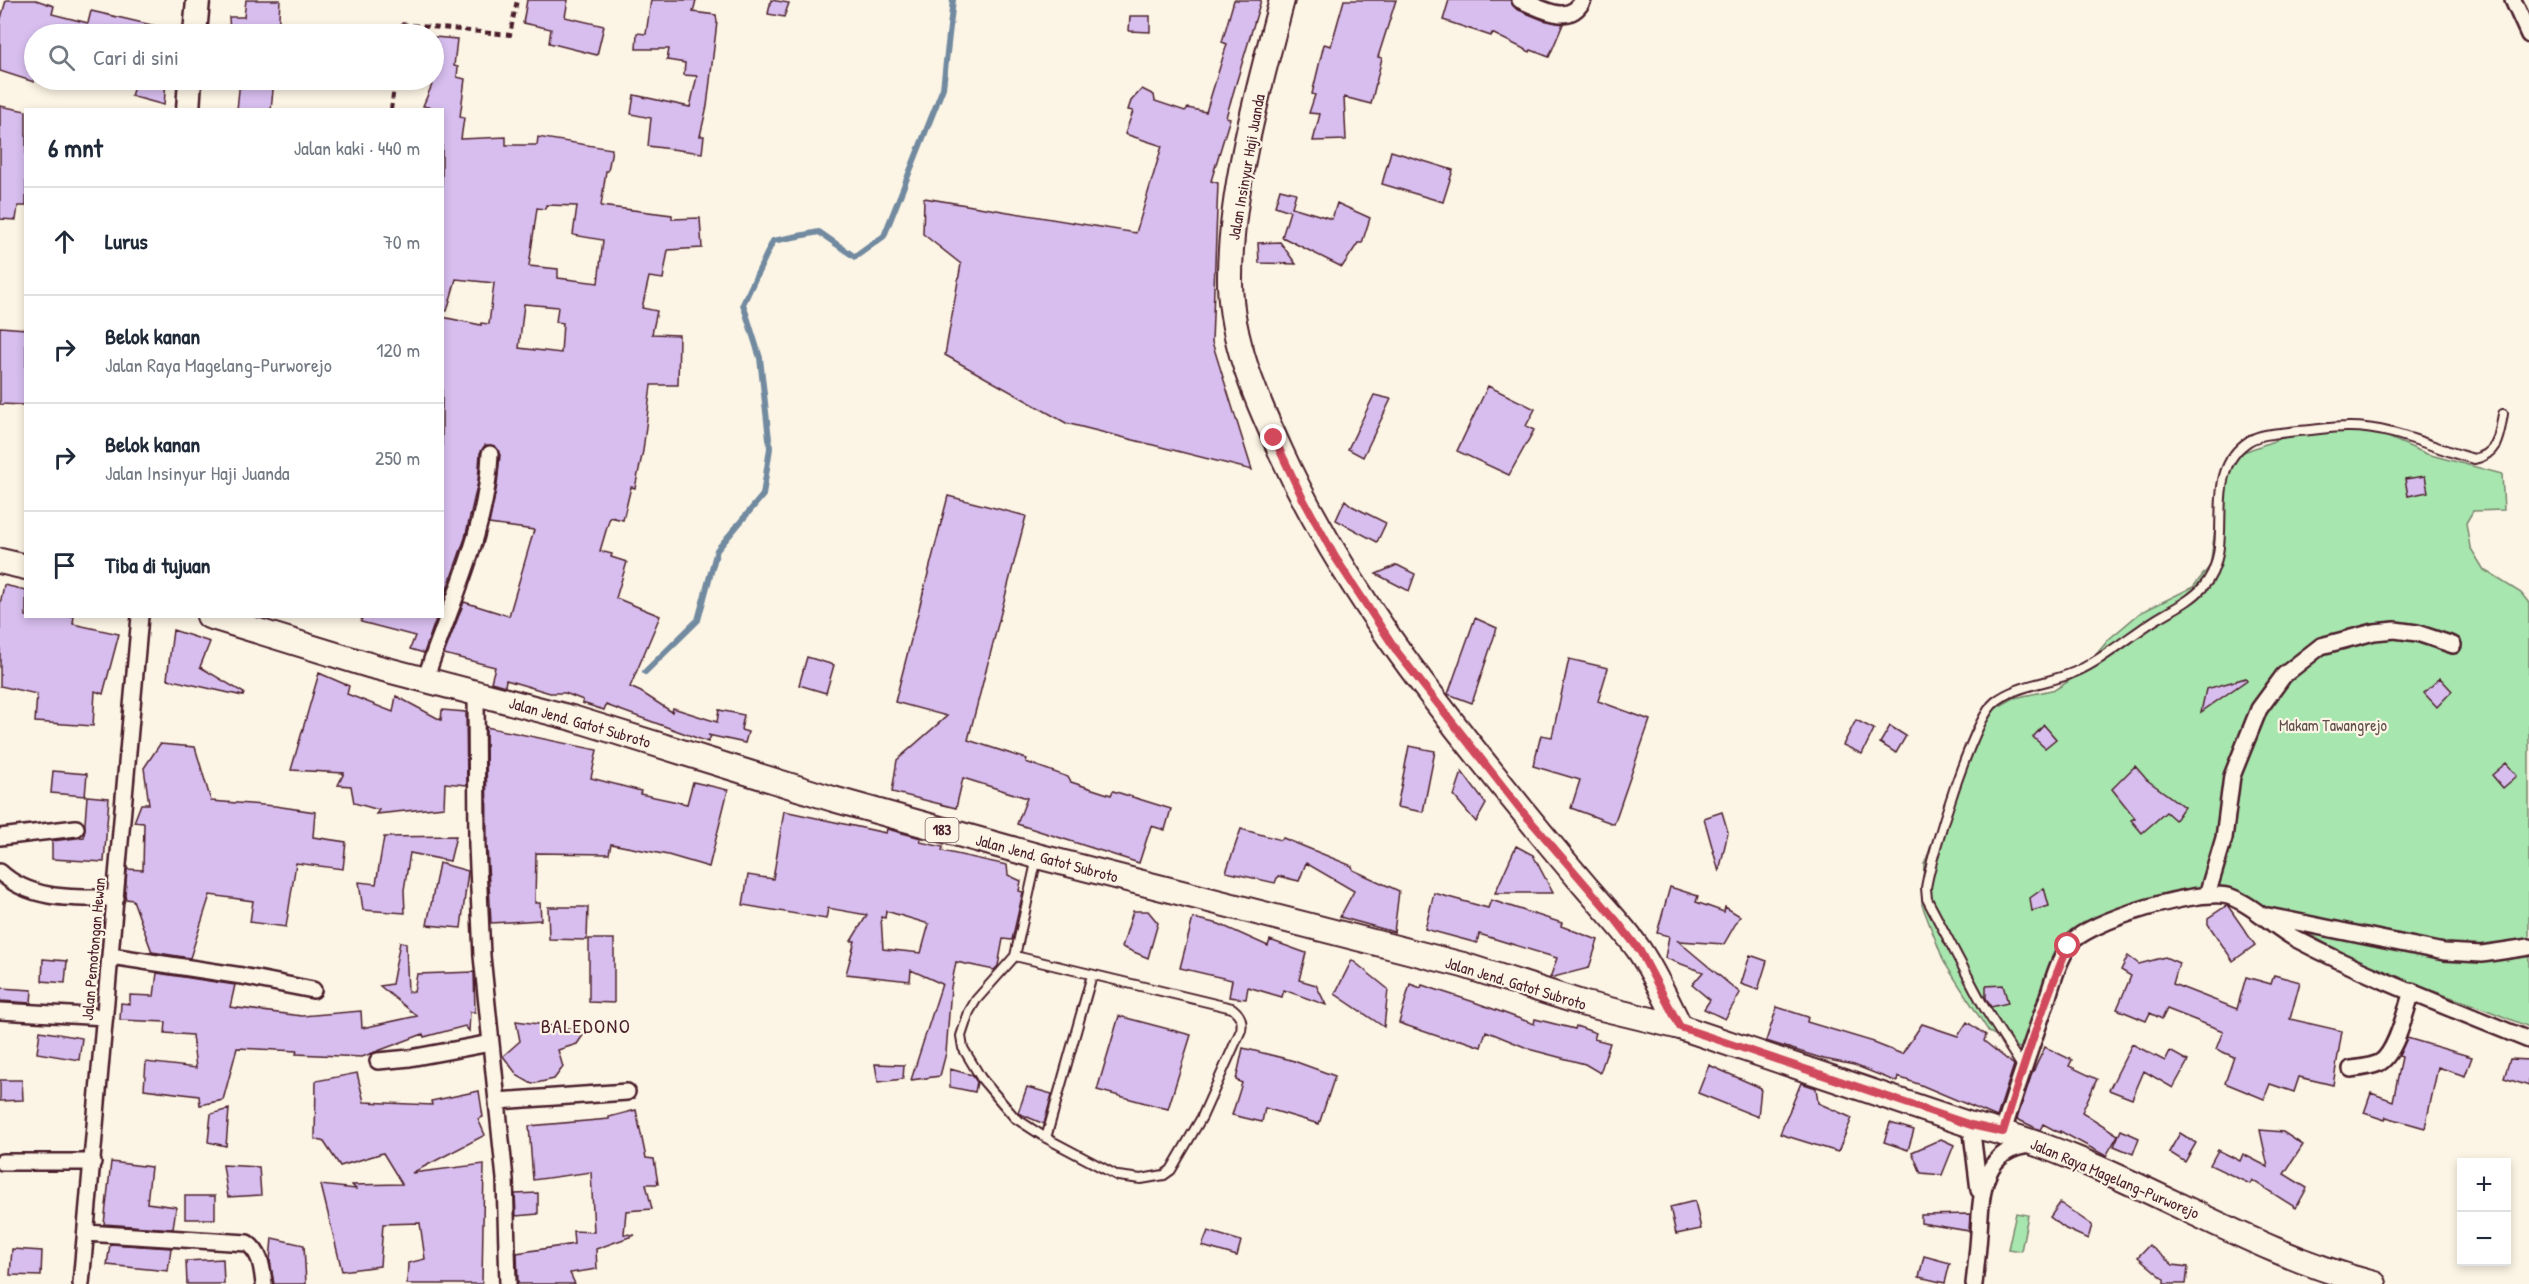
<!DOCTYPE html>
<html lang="id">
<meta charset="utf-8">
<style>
:root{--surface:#fff;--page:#f6f6f7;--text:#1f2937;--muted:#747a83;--line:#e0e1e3}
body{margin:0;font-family:"Patrick Hand",sans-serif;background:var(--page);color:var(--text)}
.controls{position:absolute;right:18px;bottom:18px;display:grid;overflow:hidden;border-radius:0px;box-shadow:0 3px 9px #0003}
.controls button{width:54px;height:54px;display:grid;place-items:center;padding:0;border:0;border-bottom:2px solid var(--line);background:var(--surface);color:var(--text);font:30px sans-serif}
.stop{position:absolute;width:18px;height:18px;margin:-14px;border:4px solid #d1495b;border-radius:50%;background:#fff}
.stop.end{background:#d1495b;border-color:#fff;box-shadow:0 2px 6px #0008}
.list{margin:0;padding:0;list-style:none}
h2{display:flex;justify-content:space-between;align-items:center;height:78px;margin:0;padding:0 24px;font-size:26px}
h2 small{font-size:20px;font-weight:400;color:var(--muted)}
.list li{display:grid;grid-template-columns:39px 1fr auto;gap:18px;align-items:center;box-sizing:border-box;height:108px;padding:0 24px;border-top:2px solid var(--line)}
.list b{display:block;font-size:22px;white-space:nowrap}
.list p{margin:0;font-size:20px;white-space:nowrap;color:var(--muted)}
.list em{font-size:20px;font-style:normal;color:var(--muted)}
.icon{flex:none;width:33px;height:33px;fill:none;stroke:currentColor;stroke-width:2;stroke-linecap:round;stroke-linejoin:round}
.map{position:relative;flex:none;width:2529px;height:1284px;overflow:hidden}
.search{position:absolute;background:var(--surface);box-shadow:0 3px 9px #0003;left:24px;top:24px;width:420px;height:66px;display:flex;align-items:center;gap:15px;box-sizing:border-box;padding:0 21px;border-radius:33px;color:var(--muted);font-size:22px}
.panel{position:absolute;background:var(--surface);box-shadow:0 3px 9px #0003;left:24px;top:108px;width:420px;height:510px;border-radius:0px}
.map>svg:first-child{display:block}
.green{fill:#a7e6ae;stroke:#78826c;stroke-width:1.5}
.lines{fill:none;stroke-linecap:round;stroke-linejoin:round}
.stream{stroke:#728aa0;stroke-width:6}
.building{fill:#d7beee;stroke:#4a1f2b;stroke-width:1.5;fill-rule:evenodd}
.lane-casing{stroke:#4a1f2b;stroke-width:12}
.street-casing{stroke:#4a1f2b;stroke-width:20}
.secondary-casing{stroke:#4a1f2b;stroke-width:27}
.primary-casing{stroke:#4a1f2b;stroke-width:28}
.path{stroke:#4a1f2b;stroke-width:4;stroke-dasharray:6 4.5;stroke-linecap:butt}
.lane{stroke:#fcf5e5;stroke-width:8}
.street{stroke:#fcf5e5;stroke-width:15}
.secondary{stroke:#fcf5e5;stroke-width:22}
.primary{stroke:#fcf5e5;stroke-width:24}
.route{stroke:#d1495b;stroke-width:8}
.labels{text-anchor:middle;stroke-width:4.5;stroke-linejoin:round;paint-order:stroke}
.shield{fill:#fcf5e5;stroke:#7f5f63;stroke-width:1.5}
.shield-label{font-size:15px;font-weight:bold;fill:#4a1f2b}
.street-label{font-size:16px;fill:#4a1f2b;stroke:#fcf5e5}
.park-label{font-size:16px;fill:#61514c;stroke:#fcf5e5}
.quarter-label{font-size:20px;letter-spacing:1.5px;fill:#4a1f2b;stroke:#fcf5e5}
</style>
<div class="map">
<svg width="2529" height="1284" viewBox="0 0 2529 1284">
<rect width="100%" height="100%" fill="#fcf5e5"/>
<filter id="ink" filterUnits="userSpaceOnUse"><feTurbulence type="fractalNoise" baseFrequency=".0167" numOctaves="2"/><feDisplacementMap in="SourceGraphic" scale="12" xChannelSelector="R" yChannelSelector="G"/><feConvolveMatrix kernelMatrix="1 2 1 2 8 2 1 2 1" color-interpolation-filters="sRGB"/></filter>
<g filter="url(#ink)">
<path class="green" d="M2367,428L2427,454L2502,474L2504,510L2473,511L2466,523L2470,547L2484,570L2521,593L2529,603V1027L2482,1008L2378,972L2265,910L2200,897L2065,940L2050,966L2033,1037L2021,1049L1989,1032L1944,962L1922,905L1924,864L1989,712L2014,698L2056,689L2080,674L2109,639L2140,613L2193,587L2210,566L2221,486L2235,455L2293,434Z
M2016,1213L2028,1215L2021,1251L2008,1249Z"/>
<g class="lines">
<path class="stream" d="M645,672L698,620L717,550L763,495L770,448L760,358L743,304L773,241L819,232L855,257L884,236L943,88L953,0"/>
</g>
<path class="building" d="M6,0H36L54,6L52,14L88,23L91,11L165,28L164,34H34V82L0,71V22Z
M246,0H280L278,34H230L229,17H244Z
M527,0H568L565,17L604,26L597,55L549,43L551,29L523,23Z
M651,0H696L693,12L716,15L717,22L707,106L700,136H704L702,153L648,146L651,118L631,114L634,95L690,107L697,76L684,75L685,63L667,60L669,49H636L637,33L646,34Z
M771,0L789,3L784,17L768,14Z
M1234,0H1261L1226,117L1230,118L1211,181L1218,183L1212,342L1252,470L1066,423L945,355L961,264L923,234L924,198L1136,233L1162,146L1125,134L1133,111L1128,110L1131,101L1142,89L1154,95L1155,101L1185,111L1188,108L1206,112L1227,44L1222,42Z
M1344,0H1396L1378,57L1382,58L1371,104L1344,97L1346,140L1313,141L1320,114L1309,113L1315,95L1312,94L1324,44L1331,46Z
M1449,0H1510L1516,9L1543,20L1563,24L1549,57L1531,50L1530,52L1492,33L1491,36L1443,20Z
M1130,16H1150V32L1129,31Z
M434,37L457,39L454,66L458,67L457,77L465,79L460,117L464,118L461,139L506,137V145H537L538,137L612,149L608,171H606L601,206L672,215V219L700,218L702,248L668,250L663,279L649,277L642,308L657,311L652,334L679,335L678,385H651L643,451L635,488L631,487L623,520L610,517L600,551L612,554L611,557L627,562L616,598L660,616L630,687L641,692L672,712L673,708L717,722L719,710L744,715L741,730L748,732L745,743L708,735L711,736L708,742L606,705L604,710L582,703L583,700L565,693H550L506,680L505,686L491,682L495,667L444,654L464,602L509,616L534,530L489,524L497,485L500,455L495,446L485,445L480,453L478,482L465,538L442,603V317L481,325V323L489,324L494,283L456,279L447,311L442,310V110L423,106L434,80ZM546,205L577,206L573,235L603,240L598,283L558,278V269L529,266L537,208L545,209ZM524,304L558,307L556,322L563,323L561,353L519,348Z
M136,80H166L164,105L131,96Z
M240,80H274L271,110H237Z
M0,106L26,111V206H18L16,220L0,219Z
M1391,151L1453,170L1443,202L1382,184Z
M1280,189L1296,193L1292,207L1332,219L1337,203L1370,218L1362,243H1358L1342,267L1282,237L1290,211L1275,206Z
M1280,242L1296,264L1259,263L1258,243Z
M0,327L26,329V405L0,404Z
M1488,386L1535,409L1526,426L1534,430L1509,475L1457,451Z
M1374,395L1391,399L1363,457L1348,449Z
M2425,476L2428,492L2408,496L2405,479Z
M948,496L1026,516L968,740L1027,759L1026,762L1068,777L1071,782L1111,795L1113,791L1171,809L1165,830L1151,826L1139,863L1017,824L1027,798L963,778L956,808L892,792L897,760L947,716L895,702Z
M1345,500L1352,506L1386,523L1377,542L1336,520Z
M1397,565L1415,574L1409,591L1376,574Z
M4,585L26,590V616H74L73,624L119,634L103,694L95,691L93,726L35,722L37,694L0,686V604Z
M362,616H437L424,653L410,649L415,636L361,622Z
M1475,618L1497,628L1472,703L1448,694Z
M173,630L210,642L200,667L244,693L243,696L167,679Z
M807,657L834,665L826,693L799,685Z
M1569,659L1608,668L1598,701L1650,720L1614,824L1571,808L1580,780L1533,766L1541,735L1552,737Z
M319,673L349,686L347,694L393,712L396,696L441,720L442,710L466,712L467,785L445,783L444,807L376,814L379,810L354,803L351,786L338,785L344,773L291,770Z
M2246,678L2247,680L2201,712L2206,689Z
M2440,678L2452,691L2437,707L2424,693Z
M1856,720L1874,729L1862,754L1843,745Z
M2044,725L2056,739L2045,748L2033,737Z
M1890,726L1906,736L1896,753L1880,743Z
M486,727L597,750L591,778L641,791L640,794L687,804L693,782L728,790L709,867L668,855L611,844L609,854L536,853L535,903H540L541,920L491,923L487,845Z
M160,744L195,747L211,801L275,806L315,812L313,837L346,842L343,869L296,863L286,927L250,922L253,901L210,895L190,958L152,952L133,900L126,899L125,895L127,869L143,870L144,823L134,822L141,804H149L144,768Z
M1409,746L1435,751L1423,812L1397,807Z
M2506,763L2517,776L2503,788L2492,775Z
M2135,766L2147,780L2184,807L2175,820L2166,812L2142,833L2131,820L2135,818L2112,789Z
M53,771L87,774L85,796L51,793Z
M1462,772L1486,804L1476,822L1454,796Z
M87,796L109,798L104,862L52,859V841L84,837Z
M784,811L886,833L887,829L921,838L920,842L943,847L942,851L1007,865L1008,875L1021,881L1019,891L1023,892L1012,940L1003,939L998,966L994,970L956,962L951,987L946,1053L940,1076L911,1080L942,984L911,970L910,981L846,974L855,941H851L867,915L828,908L826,919L743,905L748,875L773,879ZM886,911L929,924L921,953L883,949L881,917L885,918Z
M1722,812L1728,832L1719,872L1704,818Z
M1241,829L1281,840L1283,838L1352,866L1353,870L1399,891L1394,932L1340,917L1354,891L1306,863L1299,881L1278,876L1275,883L1226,872Z
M456,836L450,861L410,853L404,890L405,913L363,910L359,882L376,884L384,837Z
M1516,846L1533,855L1553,893H1495Z
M439,863L468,871L461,928L427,925Z
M1670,887L1698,896L1696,902L1724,912L1725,907L1740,916L1724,944L1678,941L1740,993L1725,1019L1704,1009L1710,1000L1692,985L1703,972L1665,958L1669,936L1657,933Z
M2044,888L2049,906L2032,911L2030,898Z
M1434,893L1488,908L1491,900L1562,923L1561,926L1598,940L1589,968L1550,978L1557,958L1479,934L1477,943L1425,929Z
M2226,906H2228L2255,945L2233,961L2208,924V918Z
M548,907H588L587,940L549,939Z
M1133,911H1148L1158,923L1148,958L1122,947Z
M1193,918L1219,924L1268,946L1270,940L1306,953L1299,980L1316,985L1326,1005L1284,990L1282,997L1248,987L1246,999L1229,997L1232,980L1180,968Z
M589,939H614V1003L589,1002Z
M400,942L406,943L408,992H414L417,974L474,972L475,1012H470L469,1031L465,1026L424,1037L423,1034L362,1057L296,1054L297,1051L237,1048L223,1100L200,1105L199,1096L144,1089L146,1062L196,1068L192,1035L165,1033L166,1022L120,1020L121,1003L130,1004V995L154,996L157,973L235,985L230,1007L302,1016L361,1011L362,1028L417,1016L380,986L392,984Z
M1750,955L1767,961L1758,990L1741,984Z
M2128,956L2139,964L2165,957L2179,963L2173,984L2237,1009L2246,977L2271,984L2274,975L2300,982L2290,1019L2342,1031L2333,1085L2299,1077L2294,1092L2270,1084L2264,1099L2225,1083L2234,1057L2216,1049L2223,1031L2167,1009L2162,1019L2150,1013L2146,1021L2117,1009L2131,976L2121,970Z
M43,959L67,961L65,983L42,981Z
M1352,960L1388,989L1384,1027L1335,994Z
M1410,984L1421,988L1422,985L1474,1002L1534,1024L1535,1019L1575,1029L1576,1026L1596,1033L1594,1039L1610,1043L1600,1073L1585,1064L1532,1050L1486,1031L1481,1047L1461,1040L1443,1038L1399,1023Z
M2003,985L2008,1003L1991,1007L1986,998V986Z
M0,988L32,990L31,1003L0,1001Z
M1777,1007L1808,1017L1807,1022L1874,1042V1043L1902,1054L1922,1024L1958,1036L1967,1022L1986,1035L1984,1041L2014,1065L1997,1117L1921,1085L1898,1077L1897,1082L1854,1065L1824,1059L1766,1041Z
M1119,1016L1191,1035L1168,1109L1097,1090Z
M516,1021L553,1026L586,1031L577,1044L558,1050L563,1067L554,1079L532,1084L518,1076L503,1056L520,1041Z
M40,1031L82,1038L79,1060L37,1053Z
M2407,1038L2472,1057L2465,1076L2438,1067L2425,1128L2386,1117L2385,1120L2364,1113L2371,1093L2393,1101L2402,1057L2399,1056Z
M2132,1044L2165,1061L2170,1051L2188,1061L2173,1088L2144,1071L2132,1099L2109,1090Z
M2045,1047L2072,1060L2069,1066L2097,1079L2082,1112L2118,1135L2106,1156L2060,1131V1133L2043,1124L2040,1130L2017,1119L2031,1076Z
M1243,1048L1291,1060L1335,1076L1319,1124L1265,1108L1262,1122L1232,1115L1242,1083L1236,1080Z
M2510,1059L2529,1060V1086L2504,1078Z
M875,1064L904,1065L903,1079L878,1082Z
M1709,1065L1761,1088L1758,1117L1698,1093Z
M950,1069L972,1075L977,1082L975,1092L950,1087Z
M357,1073L364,1102L432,1105L431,1101L479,1091L483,1117L478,1119L485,1135L412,1173L484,1164L482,1284H407L408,1263L425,1259L420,1223L383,1224L380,1266L342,1271L321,1185L356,1189L352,1185L402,1184L383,1153L340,1166L324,1142L315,1139L316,1081Z
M0,1080H22L23,1100L0,1101Z
M1801,1083L1816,1088L1818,1103L1852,1118L1838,1152L1780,1134Z
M1027,1087L1052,1094L1044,1124L1018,1113Z
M229,1109L226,1146L208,1142L211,1114Z
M636,1110L646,1158L654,1159L658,1184H646L652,1209L626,1211L624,1234L635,1235L596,1249L597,1269L570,1273L575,1284H518L517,1253L574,1244L573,1231L594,1232L591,1172L533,1180L529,1126L609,1119V1117Z
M1890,1123L1914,1130L1908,1150L1884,1142Z
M2121,1130L2139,1138L2133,1154L2114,1146Z
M2260,1130L2283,1132L2303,1145L2284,1174L2307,1188L2296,1208L2252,1180L2250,1184L2210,1165L2218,1150L2240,1161L2243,1154L2268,1167Z
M2180,1133L2196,1143L2185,1162L2169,1152Z
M1941,1139L1954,1145L1942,1175L1921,1173L1912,1152Z
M111,1162L151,1167L147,1203L176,1207L173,1229L104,1224Z
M223,1165L259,1167L261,1195L228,1197Z
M538,1193V1214L516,1216L515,1194Z
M185,1196H215V1219H185Z
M1695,1201L1701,1229L1676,1234L1670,1207Z
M2060,1203L2092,1225L2088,1239L2066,1229L2050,1217Z
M1970,1214L1969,1231L1921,1223V1215Z
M1208,1231L1241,1241L1237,1256L1202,1246Z
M272,1238L304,1245L306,1284H274L270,1260Z
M110,1244L171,1248L168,1271L107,1265Z
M2149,1245L2173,1265L2188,1267L2186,1284H2164V1279L2138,1257Z
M12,1249L42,1251L41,1276L10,1275Z
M1924,1256L1950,1263L1945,1283L1919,1277Z
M223,1259L224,1284H187L186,1261Z"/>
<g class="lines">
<g class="lane-casing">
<path id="lane" d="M1015,956L1232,1008C1240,1014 1243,1020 1241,1030L1202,1117L1171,1170L1164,1175L1141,1179L1118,1176L1046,1138L1015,1118L981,1078L963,1048L961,1036L969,1012L976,1000L1015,956L1037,858
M2023,1068L1984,1007L1927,899L1926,888C1931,855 1973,720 1995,702C2016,685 2050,683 2075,672C2101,661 2130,636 2155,620C2171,610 2191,601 2203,587C2240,545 2197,475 2249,441C2262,433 2283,433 2298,431C2314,430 2331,427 2347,427C2391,426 2433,448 2474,459C2499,454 2499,435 2503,414
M1046,1138L1092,975"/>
</g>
<g class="street-casing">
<path id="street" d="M1520,0C1541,8 1569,27 1583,0
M2513,0L2529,35
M425,680C449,606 487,533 490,454
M476,694L477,845L482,956L505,1179L508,1284
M0,837L76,828
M0,872C31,901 75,898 116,898
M2207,895L2224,838L2232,776L2259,709L2284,675L2321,646L2374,632L2395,630L2417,633L2453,645
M2268,916L2444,952L2482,954L2529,947
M111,956L242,976L313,990
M0,1011L105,1017
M378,1061L410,1058L491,1043
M2351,1069C2360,1068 2370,1067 2379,1063C2396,1054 2406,1010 2412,991
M497,1101L627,1092
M1971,1125L1979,1190
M2003,1132C2016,1089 2031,1046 2046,1003C2052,984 2058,960 2070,944C2087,921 2203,886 2231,897C2255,906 2273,927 2296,939C2370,978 2451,1008 2529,1040
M2,1162H93
M86,1233L247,1243C261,1253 262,1267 264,1284
M81,1284L140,616
M1974,1284C1976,1267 1978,1250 1979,1233C1981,1194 1982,1148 2032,1145"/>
</g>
<g class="secondary-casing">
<path id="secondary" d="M195,34L198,0
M188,110L190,80"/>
</g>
<g class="primary-casing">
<path id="primary" d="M1282,0C1259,87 1229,193 1230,283C1231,341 1256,398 1280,450C1341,584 1430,697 1522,810C1543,836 1564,861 1586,887C1604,908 1623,927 1639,950C1655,974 1667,1001 1680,1027
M0,561L26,567
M209,616L372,666L572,718L833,799L1037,856L1463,965L1585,1004L1680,1027L1971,1125C2113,1156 2233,1248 2374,1284"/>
</g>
<path class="path" d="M400,34L401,24L510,35L517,0
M391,110L395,80"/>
<use href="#lane" class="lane"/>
<use href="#street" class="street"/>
<use href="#secondary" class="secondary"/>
<use href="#primary" class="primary"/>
</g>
</g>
<g class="lines" filter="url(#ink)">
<path class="route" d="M1274,438L1302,497L1335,557L1398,653L1522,811L1616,920L1640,951L1680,1027L1971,1125L2003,1132C2022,1069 2042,1007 2068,946"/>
</g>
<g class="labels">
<rect class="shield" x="925.5" y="818" width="33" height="24" rx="4.5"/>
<g class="shield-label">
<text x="942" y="835">183</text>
</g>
<g class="street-label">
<text transform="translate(1246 167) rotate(-80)" y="6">Jalan Insinyur Haji Juanda</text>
<text transform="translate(580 722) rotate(16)" y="6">Jalan Jend. Gatot Subroto</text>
<text transform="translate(1047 858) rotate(15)" y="6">Jalan Jend. Gatot Subroto</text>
<text transform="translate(93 949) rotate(-85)" y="6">Jalan Pemotongan Hewan</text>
<text transform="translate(1516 983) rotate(17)" y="6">Jalan Jend. Gatot Subroto</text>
<text transform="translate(2115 1178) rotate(23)" y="6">Jalan Raya Magelang-Purworejo</text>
</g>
<g class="park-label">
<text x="2333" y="731">Makam Tawangrejo</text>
</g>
<g class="quarter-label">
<text x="586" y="1033">BALEDONO</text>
</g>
</g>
</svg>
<div class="controls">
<button>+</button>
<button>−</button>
</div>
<div class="stop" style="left:2068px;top:946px"></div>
<div class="stop end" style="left:1274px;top:438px"></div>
<div class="search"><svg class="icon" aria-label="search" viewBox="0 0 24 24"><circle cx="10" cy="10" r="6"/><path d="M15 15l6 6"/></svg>Cari di sini</div>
<section class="panel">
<h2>6 mnt<small>Jalan kaki · 440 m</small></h2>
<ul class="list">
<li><svg class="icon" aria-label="ahead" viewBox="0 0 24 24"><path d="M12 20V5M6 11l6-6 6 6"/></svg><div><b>Lurus</b></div><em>70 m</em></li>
<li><svg class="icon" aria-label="right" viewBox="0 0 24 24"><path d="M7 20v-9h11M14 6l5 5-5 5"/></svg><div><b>Belok kanan</b><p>Jalan Raya Magelang-Purworejo</p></div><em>120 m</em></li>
<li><svg class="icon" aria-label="right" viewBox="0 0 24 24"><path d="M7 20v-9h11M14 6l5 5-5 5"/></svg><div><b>Belok kanan</b><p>Jalan Insinyur Haji Juanda</p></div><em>250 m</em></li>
<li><svg class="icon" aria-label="arrive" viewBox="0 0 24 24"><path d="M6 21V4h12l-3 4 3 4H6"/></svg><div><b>Tiba di tujuan</b></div></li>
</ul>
</section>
</div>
